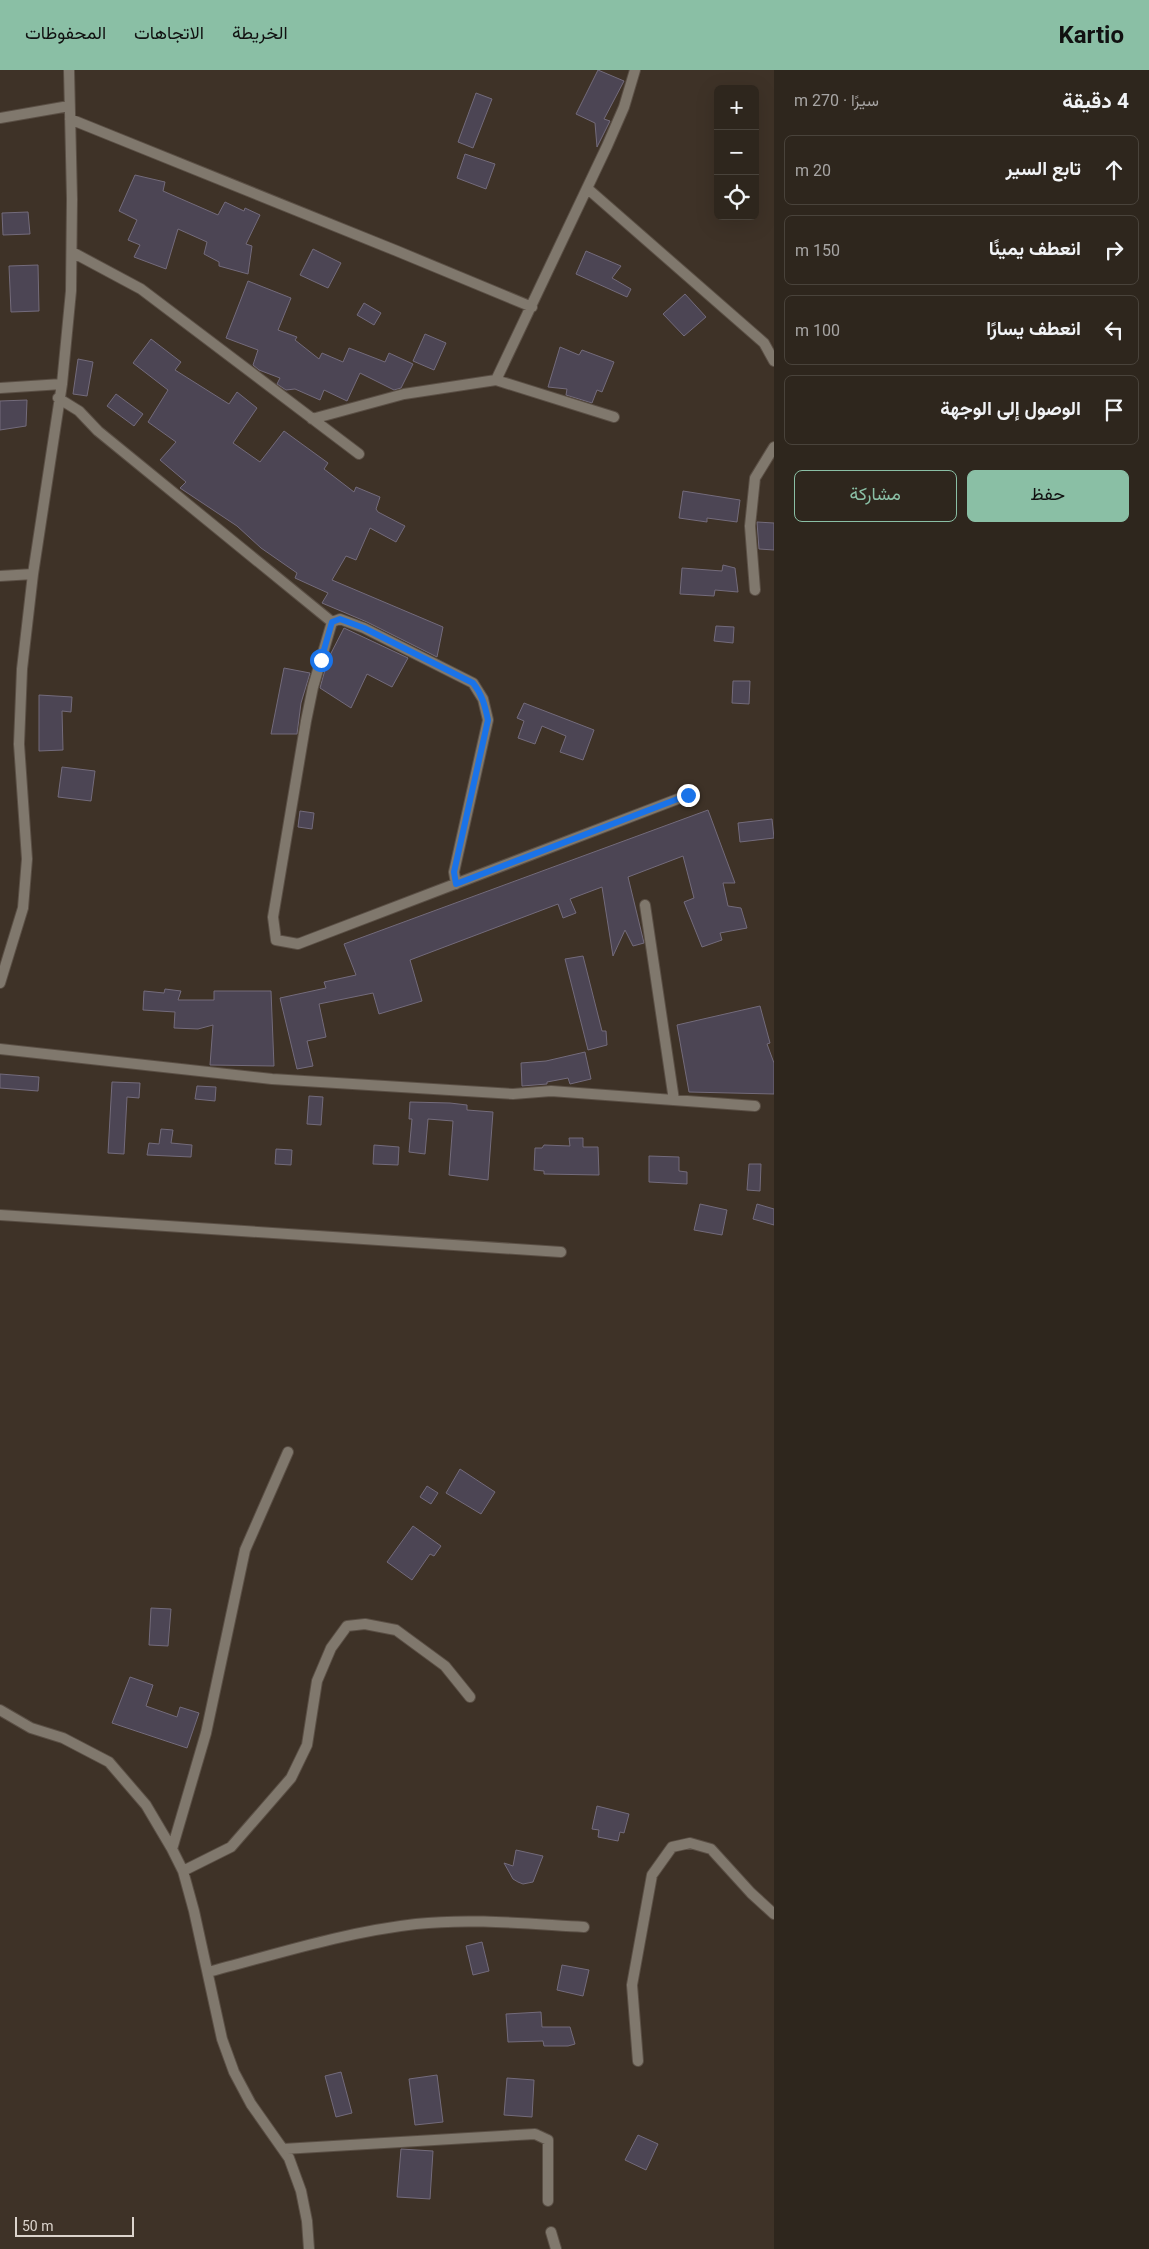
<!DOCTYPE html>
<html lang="ar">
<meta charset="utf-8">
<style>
:root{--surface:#2e261d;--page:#3a322a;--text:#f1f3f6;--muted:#a7a5a4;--line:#49433b;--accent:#8abfa5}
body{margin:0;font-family:Roboto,Vazirmatn,sans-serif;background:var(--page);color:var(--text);direction:rtl}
.controls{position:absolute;right:15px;top:15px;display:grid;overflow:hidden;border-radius:8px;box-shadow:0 5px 20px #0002}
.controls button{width:45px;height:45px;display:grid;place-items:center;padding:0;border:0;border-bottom:1px solid var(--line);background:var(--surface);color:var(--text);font:25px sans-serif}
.scale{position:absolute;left:15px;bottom:12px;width:119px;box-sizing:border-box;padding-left:5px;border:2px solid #dcd4cd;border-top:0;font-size:14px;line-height:18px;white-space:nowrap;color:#dcd4cd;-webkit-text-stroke:4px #3e3227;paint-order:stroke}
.stop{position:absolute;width:15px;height:15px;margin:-11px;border:4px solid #1a73e8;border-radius:50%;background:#fff}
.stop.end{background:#1a73e8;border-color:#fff;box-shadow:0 1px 5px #0008}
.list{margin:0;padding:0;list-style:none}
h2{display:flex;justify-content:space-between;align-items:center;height:65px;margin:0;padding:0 20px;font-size:21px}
h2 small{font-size:16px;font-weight:400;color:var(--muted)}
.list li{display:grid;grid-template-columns:32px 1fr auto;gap:15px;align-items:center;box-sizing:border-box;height:70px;margin:0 10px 10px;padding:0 10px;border:1px solid var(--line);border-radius:8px}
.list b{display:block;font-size:19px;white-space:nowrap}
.list em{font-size:16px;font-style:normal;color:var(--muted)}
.actions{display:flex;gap:10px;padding:15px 20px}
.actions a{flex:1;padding:11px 0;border:1px solid var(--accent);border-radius:8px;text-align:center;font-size:18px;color:var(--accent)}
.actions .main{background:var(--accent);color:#111}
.icon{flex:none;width:28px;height:28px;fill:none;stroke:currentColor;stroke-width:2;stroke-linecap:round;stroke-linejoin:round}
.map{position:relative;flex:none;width:774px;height:2179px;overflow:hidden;direction:ltr}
header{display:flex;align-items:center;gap:30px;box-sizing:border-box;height:70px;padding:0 25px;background:var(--accent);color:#111}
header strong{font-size:24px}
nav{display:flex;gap:28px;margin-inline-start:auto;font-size:18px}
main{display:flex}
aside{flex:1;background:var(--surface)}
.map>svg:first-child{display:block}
.building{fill:#4c4554;stroke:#736b7b}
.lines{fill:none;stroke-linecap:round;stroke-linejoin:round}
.minor-casing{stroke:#5a4f45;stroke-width:12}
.minor{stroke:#80786d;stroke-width:10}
.route{stroke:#1a73e8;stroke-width:6}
</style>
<header>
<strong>Kartio</strong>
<nav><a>الخريطة</a><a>الاتجاهات</a><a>المحفوظات</a></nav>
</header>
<main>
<aside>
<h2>4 دقيقة<small>سيرًا · 270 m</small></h2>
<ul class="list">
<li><svg class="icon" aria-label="ahead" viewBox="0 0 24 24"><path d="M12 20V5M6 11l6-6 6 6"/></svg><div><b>تابع السير</b></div><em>20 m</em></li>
<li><svg class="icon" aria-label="right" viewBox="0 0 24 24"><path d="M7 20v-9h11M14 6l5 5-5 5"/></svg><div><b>انعطف يمينًا</b></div><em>150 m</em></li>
<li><svg class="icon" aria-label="left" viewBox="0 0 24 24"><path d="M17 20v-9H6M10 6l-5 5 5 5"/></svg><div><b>انعطف يسارًا</b></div><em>100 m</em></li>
<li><svg class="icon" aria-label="arrive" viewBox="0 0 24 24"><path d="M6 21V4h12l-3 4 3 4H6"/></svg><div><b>الوصول إلى الوجهة</b></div></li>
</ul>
<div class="actions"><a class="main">حفظ</a><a>مشاركة</a></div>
</aside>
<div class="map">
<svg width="774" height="2179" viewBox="0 0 774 2179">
<rect width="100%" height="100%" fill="#3e3227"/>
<path class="building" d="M598,0L624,11L604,49L610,51L597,77L595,53L576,44Z
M476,23L492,29L473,78L458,72Z
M465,84L495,94L486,119L457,108Z
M135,105L165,112L163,121L218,145L225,132L244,141L245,138L260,145L246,174L252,176L248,204L219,196V192L204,184L207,172L178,159L166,199L134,187L140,175L128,170L137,150L119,141Z
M28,142L30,164L3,165L2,143Z
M313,179L341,193L328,218L300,205Z
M586,181L621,196L612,208L631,219L627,227L576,204Z
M38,195L39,241L11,242L9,196Z
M248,211L291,228L278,260L297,267L295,270L319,289L322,283L343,292L349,278L385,292L389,283L413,294L401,318L394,320L360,303L347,331L324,320L320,330L295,319L286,320L277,314L280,308L259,300L253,295L258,280L226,268Z
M685,224L706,247L684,266L663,244Z
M364,233L381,243L374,255L357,245Z
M425,264L446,273L434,300L413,291Z
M151,269L181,292L175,300L229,334L237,322L257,338L233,373L260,392L284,361L328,393L324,399L354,422L356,417L380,427L376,439L378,442L405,456L396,472L370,458L356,490L346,486L332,510L443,557L437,587L367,552L322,533L328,523L295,508L297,503L261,478L237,456L180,418L186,412L160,390L176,372L148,352L168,320L133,293Z
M560,277L579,285L582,280L614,292L602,322L597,320L592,333L566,325L567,319L548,317Z
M78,289L93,292L87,326L73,324Z
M116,324L143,344L134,356L107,336Z
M27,330L26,356L0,360V331Z
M683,421L740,430L737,452L707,448V452L679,448Z
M757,452L774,453V480L759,479Z
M723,495L735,498L738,522L715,520L714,526L680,524L682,498L722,501Z
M716,556L734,557L733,573L714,571Z
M344,558L408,588L392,617L367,604L351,638L320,618L328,589Z
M284,598L310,603L301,633L297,664H271Z
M733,611H750L749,634L732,633Z
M39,625L72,627L71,642L62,641L63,680L39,681Z
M524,633L594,660L583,690L560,682L566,666L542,656L535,674L518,668L524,651L517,648Z
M62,697L95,701L91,731L58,727Z
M708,740L735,813H723L728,836L741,838L747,858L720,863L722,870L702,877L684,832L694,828L683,786L628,807L644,873L633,876L625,860L613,886L602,817L570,829L576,843L563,848L558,834L410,890L422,931L379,944L373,923L319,934L326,967L307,971L313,996L297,999L280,928L326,918L324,912L356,905L344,874Z
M300,741L314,743L312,759L298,757Z
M772,749L774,768L740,772L738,753Z
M583,886L602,961H606L607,975L588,980L565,889Z
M165,919L181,921L178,930H214V921H271L274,996L210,995L213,955L198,959L174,958L175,942L143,940L144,921L164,923Z
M760,936L770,973L767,974L774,993V1024L689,1022L677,955Z
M585,982L591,1009L570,1014L568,1008L547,1012V1014L522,1016L521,993L546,991Z
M0,1004L39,1007L38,1021L0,1018Z
M112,1012L140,1013L139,1028L127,1027L124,1084L108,1083Z
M197,1016L216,1017L215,1031L195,1029Z
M309,1026L323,1027L321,1055L307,1054Z
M410,1032L450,1033L467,1035V1040L493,1042L488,1110L449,1105L453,1051L428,1049L425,1084L409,1082L412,1049H409Z
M161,1059L173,1060L171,1073L192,1075L191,1087L147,1085L149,1073L159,1074Z
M569,1068H583V1077H598L599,1105L544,1104V1101L534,1100L535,1078H542L544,1075L570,1076Z
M374,1075L399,1077L398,1095L373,1094Z
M276,1079L292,1080L291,1095L275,1094Z
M649,1086L679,1087V1101L687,1102V1114L649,1112Z
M749,1094H761L760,1121L747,1120Z
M700,1134L727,1140L722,1165L694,1160Z
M757,1134L774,1139V1155L753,1149Z
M460,1399L495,1422L481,1444L446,1423Z
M427,1416L438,1423L431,1434L420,1427Z
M413,1456L441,1476L434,1486L430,1484L412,1510L387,1492Z
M151,1538L171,1539L168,1576L149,1575Z
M130,1607L153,1615L146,1636L177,1647L180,1637L199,1643L187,1678L112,1653Z
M597,1736L629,1744L624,1763L620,1762L618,1771L598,1767L599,1760L592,1759Z
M516,1780L543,1786L533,1812L523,1814L518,1812L513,1809L504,1793L513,1796Z
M482,1872L489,1901L473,1905L466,1876Z
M562,1895L589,1900L583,1926L557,1920Z
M541,1942L542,1957H570L575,1974L568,1976H544L543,1971L508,1972L506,1944Z
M341,2002L352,2043L336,2047L325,2006Z
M437,2005L443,2052L415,2055L409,2009Z
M507,2008L534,2010L532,2047L504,2045Z
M638,2065L658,2074L646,2100L625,2090Z
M401,2079L433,2081L430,2129L397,2127Z"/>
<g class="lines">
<g class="minor-casing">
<path id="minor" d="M0,48L69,36
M70,49L397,181L532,237
M588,119L764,273L774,291
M72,182L141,219L359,384
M496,310L607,76L624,37L635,0
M0,318L62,314
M58,328L79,341L98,361L332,552
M312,349L404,324L496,310L614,347
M0,506L33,504
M755,520L750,456L755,408L774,377
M332,552L313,617L306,651L273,847L276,870L298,874L688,725
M332,552L340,549L364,558L473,613L483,629L488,650L454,802L456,814
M645,835L674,1030
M0,913L23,838L27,789L19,674L22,599L33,504L62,314L71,221L72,129L69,0
M0,979L272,1009L513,1024L551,1021L755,1036
M0,1145L561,1182
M0,1640L31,1658L63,1668L109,1692L146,1735L172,1779L183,1801L194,1841L222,1969L234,2002L251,2034L289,2088L301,2121L307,2151L309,2179
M172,1779L206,1663L245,1480L288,1382
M183,1801L231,1777L291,1708L307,1675L317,1611L331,1578L347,1556L365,1554L396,1560L445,1596L470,1627
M208,1902C277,1884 345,1862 416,1854C471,1848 529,1854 584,1857
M638,1991L632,1915L652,1805L672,1777L690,1773L711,1779L751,1823L774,1844
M283,2079L535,2064L548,2070V2131
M551,2162L556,2179"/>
</g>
<use href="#minor" class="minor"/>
</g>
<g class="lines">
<path class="route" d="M321,590L332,552L340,549L364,558L473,613C482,624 485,636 488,650L454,802L456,814L688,725"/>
</g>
</svg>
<div class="controls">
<button>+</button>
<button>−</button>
<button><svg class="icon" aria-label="locate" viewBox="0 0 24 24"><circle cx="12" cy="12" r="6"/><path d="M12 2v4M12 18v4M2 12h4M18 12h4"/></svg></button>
</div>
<div class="scale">50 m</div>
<div class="stop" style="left:321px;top:590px"></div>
<div class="stop end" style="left:688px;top:725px"></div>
</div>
</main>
